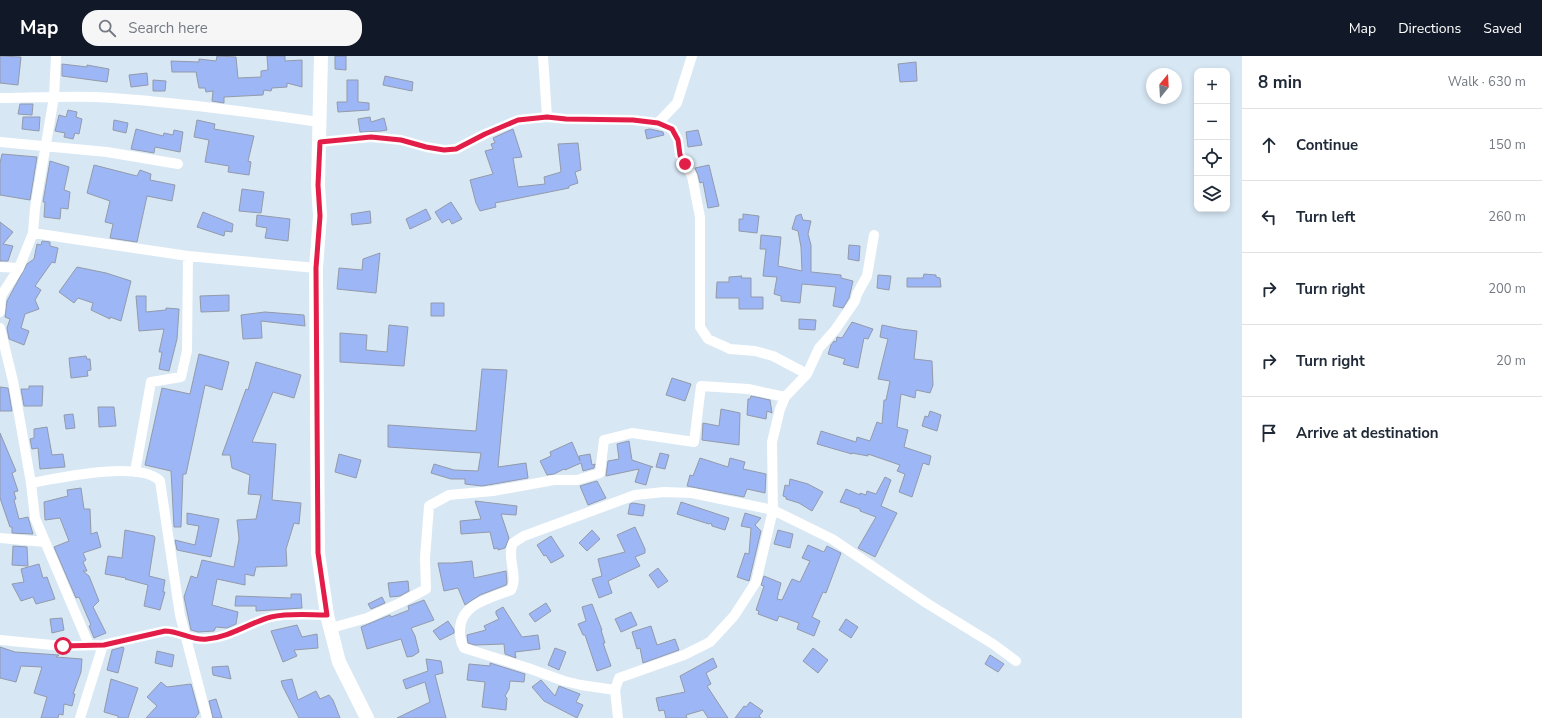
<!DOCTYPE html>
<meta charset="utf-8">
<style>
:root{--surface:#fff;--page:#f6f6f7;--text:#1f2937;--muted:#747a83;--line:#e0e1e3;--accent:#111827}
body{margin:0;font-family:"Nunito Sans",sans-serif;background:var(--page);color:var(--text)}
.controls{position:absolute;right:12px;top:12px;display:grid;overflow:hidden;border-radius:8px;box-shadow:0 2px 6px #0003}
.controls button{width:36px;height:36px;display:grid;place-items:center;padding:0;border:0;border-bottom:1px solid var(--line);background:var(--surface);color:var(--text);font:20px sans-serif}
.compass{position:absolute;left:1146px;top:12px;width:36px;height:36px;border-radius:50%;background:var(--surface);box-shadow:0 2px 6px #0003;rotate:18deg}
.stop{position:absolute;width:12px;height:12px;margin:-9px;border:3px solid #e11d48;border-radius:50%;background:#fff}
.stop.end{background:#e11d48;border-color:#fff;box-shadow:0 1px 4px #0008}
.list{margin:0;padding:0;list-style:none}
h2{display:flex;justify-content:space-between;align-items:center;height:52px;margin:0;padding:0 16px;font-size:17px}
h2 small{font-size:13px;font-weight:400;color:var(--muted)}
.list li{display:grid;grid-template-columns:26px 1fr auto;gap:12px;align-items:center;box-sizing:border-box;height:72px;padding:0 16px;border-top:1px solid var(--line)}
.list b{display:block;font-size:15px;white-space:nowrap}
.list em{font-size:13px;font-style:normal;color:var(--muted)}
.icon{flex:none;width:22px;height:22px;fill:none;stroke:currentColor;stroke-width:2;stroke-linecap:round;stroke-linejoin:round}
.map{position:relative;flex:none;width:1242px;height:662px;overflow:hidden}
header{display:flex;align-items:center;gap:24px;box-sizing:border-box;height:56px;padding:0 20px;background:var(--accent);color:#fff}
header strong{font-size:19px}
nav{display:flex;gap:22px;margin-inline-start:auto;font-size:14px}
.search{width:280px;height:36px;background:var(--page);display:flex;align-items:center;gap:10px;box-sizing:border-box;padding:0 14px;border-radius:16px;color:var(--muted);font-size:15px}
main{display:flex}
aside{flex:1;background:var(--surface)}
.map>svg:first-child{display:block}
.building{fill:#9db6f6;stroke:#939aaa}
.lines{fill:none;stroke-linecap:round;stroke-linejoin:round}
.minor{stroke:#fff;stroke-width:10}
.secondary{stroke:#fff;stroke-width:14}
.route{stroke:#e11d48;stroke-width:5}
</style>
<header>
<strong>Map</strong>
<div class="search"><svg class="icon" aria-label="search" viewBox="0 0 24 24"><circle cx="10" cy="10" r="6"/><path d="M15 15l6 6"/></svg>Search here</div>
<nav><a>Map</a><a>Directions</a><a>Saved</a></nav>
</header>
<main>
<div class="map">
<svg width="1242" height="662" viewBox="0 0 1242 662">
<rect width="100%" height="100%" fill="#d7e7f4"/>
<path class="building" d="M0,0L21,1L18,29L0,27Z
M217,0L236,1L238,22L261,21V15L268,14L267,0H285V5L302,4V31L287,27V31L272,32L271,35L264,34L263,39L224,41V47L212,45L213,35L206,36L205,32H199L196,16H172L171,5L199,6V3L216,5Z
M335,0H346V14L335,13Z
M916,6L917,25L900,26L898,8Z
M62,8L87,11V9L109,13L107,26L62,20Z
M147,17L148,29L131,31L129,19Z
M385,20L413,26L412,35L383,29Z
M153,24L166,25L165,35H153Z
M347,24H358V46L369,47V54L338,56L337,46H347Z
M20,48H33L32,59L18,58Z
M68,54L77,56L76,61L82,63L79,78L75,77L73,83L64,81L65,77L55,75L59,59L66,61Z
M23,61H40L39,75L22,73Z
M370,61L371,66L384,62L387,74L381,75L360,76L358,63Z
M114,64L128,67L126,77L113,74Z
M197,64L215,68L214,73L254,80L248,105L251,106L249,119L228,116L229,110L205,106L209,84L194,81Z
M136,73L163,80L164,77L173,79L174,74L183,76L180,96L155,91L154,97L131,93Z
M513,73L522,101L513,102L518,131L545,128L544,121L561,116L558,88L578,87L581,114L575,116L578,127L569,130V132L495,147L496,151L480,155L476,147L470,124L493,118L485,95L493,93L491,88L495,87L493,82Z
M650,73L663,76L664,79L647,83L645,74Z
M698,74L702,89L688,91L686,76Z
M2,98L37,101L30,144L0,139V107Z
M50,105L69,111L64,134L70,136L68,153L61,152L60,163L44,161L45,146H43Z
M94,109L137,120L140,114L151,118L150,124L175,129L172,145L147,140L137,186L110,182L113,168L105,166L110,145L87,137Z
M709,109L719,150L708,152L703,126L700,127L698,119L695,112Z
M242,133L264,136L261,157L239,155Z
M451,146L462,163L452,168L449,163L442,167L435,156Z
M426,153L431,163L410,173L406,163Z
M370,155L371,167L352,169L351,158Z
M203,156L233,168L232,176L225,175L224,180L197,171Z
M743,158L759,160L757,177L739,175V163H743Z
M801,158L803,164L811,165L808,178L811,189V216L841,219V222L853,225L849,242L843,252L833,250L836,231L802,228L800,247L781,245V240L774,238L777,221L763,220L766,193H760L761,179L781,181L778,210L802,215L801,191L798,175L792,173L796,160Z
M257,159L290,163L288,185L265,182L267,172L256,170Z
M0,166L13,176L3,188L13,190L8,205H0Z
M42,185L50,186V190L58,192L55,207L52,206L35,230L41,234L35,244L39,253L25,258L21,272L29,275L24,289L9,283L7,272L10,263L5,261L7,245L27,208L34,203L37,188L41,189Z
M849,189L860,190L859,205L848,203Z
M380,197L376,237L337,233L339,212L362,214L363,203Z
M77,211L106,217L131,225L121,265L110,261V263L91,254L93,247L78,242L74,247L59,236Z
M924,218L936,219V221L940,222L941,231H907V222H923Z
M878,219L891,220L889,234L877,232Z
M742,220L741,222H751V241H763V253H739V242H716L717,226H729V221Z
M229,239V255L201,256L200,240Z
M136,240H146V256L166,254V252L179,253L177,283L169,315L159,313L162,296H159L164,273L139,275Z
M431,247H444V260H431Z
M265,256L304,259L305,270L261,265L262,282L243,283L241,259Z
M799,263L816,264L815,274L799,273Z
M852,266L873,273L868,283L864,282L858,312L843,308L845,303L828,298L831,289L834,285L836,286L837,281L842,282Z
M389,269L408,271L404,310L340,306V277L367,279L366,294L387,296Z
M882,269L901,273L917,275L914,303L932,305L933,329L930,337L916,334L915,342L901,338L897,371L908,374L904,391L931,400L929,409L923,407L912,441L899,436L905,418L897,415L900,409L868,398V400L852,397V398L817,388L821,375L856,386L857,381L870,385L877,366L882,368L884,344H886L890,325L878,323L888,283L880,281Z
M199,298L229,306L222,334L205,329L186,418H183L181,471H174L171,415L145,409L162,332L190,338Z
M86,300L87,303H90L91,314L87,315L88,320L71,322L69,302Z
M256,306L301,319L294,342L273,336L252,386L276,388L272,444L301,447L299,468L294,467L286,493L287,510L256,511L254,520L245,518V529L217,523L212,549L238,556L236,568L227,572L216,571L214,575L198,576L191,574L184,541L191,520L197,522L202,504L234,511L239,483L237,464L256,463L261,439L248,438L250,419L232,412L230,399H222L246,333L248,334Z
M482,313L507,314L498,411L526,407L528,422L482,430L465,428V423H451L431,417L434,408L454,414L478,415L481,397L388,391V369L476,375Z
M672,322L691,328L685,345L666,339Z
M29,330H43L42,350H24L21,333H29Z
M0,331L8,332L12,355H0Z
M751,340L770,344L772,357L767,355L766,363L747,359L748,343H750Z
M98,351H114L116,370L99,371Z
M721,353L740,357L739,389L702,384L703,367L719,370Z
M930,355L941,359L937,375L922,370L925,360L928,361Z
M73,358L75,372L66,373L64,359Z
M47,371L52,399L63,398L65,411L40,413L38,392L32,393L30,383L34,382V373Z
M0,377L16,415L12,417L18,435L14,436L16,443L14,444L19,463L28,461L33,478L12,477V471H10L0,442Z
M629,385L632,404L653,411H651L646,429L635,426L639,413L606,420L608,405L619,403L617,388Z
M572,386L580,405L579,400L590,398L592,409L595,408L594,412L583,415L581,407L565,414L564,413L554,418L547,419L540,405L551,400L550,396Z
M660,397L669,399L665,413L656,411Z
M339,398L361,404L356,422L335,416Z
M700,402L728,411L730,402L745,406L743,413L766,418L765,437L747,433L744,441L687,430L690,419L693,420Z
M885,421L891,424L881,450L897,457L875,501L858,492L876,461L860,455V453L840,446L846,433L860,439V437L866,439L867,435L876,438Z
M790,423L808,428L823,436L812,455L799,447L786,443V441L783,440L785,429L789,430Z
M597,425L606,442L588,449L580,430Z
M81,432L84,453H90L91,478L97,476L101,491L83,497L86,504L83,506L87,515H83L89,520L99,545L93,551L106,577L94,582L89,570L91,569L79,541L76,542L54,491L69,485L60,462L45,464L44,446L68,440L67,434Z
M475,445L517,450L516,459L501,458L509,482L505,492L498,494V492L494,493L490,476L461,478L460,465L481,463Z
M681,446L729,462L725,474L712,470L711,467L709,468L677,458Z
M633,447L645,449L643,460L628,458L630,448Z
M187,457L219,463L211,501L177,494L175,484L195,489L199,470L187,468Z
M745,457L761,462L755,469L761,475L749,525L737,521L745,497L749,498L751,472L741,470Z
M635,471L645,493V497L635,501L640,510L608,525L612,537L599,542L592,523L602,520L598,503L625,496L617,479Z
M125,474L154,480L155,482L149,520L165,524L163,536H165L160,554L144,550L148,529L125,523L126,522L105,518L108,500L122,502Z
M592,474L600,483L587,495L579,487Z
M778,474L793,478L790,492L774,488Z
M551,480L564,500L551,507L546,499L544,500L537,489Z
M808,489L824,496L827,490L841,497L826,537L823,536L812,561L820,565L814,580L797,573L799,567L779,560L777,565L758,558L759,555L756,554L764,530L761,529L764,520L781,527L777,543L782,544L792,523L800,526L810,505L802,502Z
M13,490L27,491L28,510L12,509Z
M472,505L474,522L506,515L507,527L506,529L480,539L465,549L458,532L444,535L438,507H453Z
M39,508L43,522L47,521L55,543L36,548L33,541L21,545L12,528L24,526L21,513Z
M658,512L668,525L658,532L649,519Z
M408,525L409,535L400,540L390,541L388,527Z
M291,538H301L302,552L256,555V550H235L236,540L291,542Z
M382,541L385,547L371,553L368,548Z
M424,544L434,564L411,572L415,580L419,596L413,600L407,601L401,583L367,593L361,571L390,559L391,561L409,554L408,550L411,549Z
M546,547L551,555L535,566L529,558Z
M592,548L602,574H601L605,587H603L611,610L597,615L585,579H583L578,568L586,565L582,551Z
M503,551L522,581L538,579L540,593L515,596L516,602L505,598L504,588L475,589L468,587L467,579L486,574L484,570L499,563L496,558V555Z
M631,556L637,569L621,576L615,563Z
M62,562L64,574L52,577L50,563Z
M846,563L858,571L851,582L839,574Z
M448,565L454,574V577L440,584L433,575Z
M297,569L302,581L317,578L318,592L294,594L297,600L283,606L271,575Z
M651,570L657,589L675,583L679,594L643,607L640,592L637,593L632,576Z
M0,591L15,596L59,599L56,601L82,603L81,616L73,638H75L72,650L64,648L63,659L59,658L58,662H41L47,641L34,637L42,611L21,610L16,626L0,622Z
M123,591L124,592L118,617L107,614L112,594Z
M555,592L566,596L559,614L548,609Z
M813,592L828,604L818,617L803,605Z
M157,595L174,599L172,611L155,607Z
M990,599L1004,608L998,616L985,608Z
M713,602L717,611L706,617L711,628L707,630L728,662H708L703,654L686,659L687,662H666L664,654L659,655L656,642L685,636L680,620Z
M426,603L441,605L443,617L435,619L446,662H397L430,646L425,626L406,633L403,624L428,615Z
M490,607L525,618L524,626L510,625L509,633L505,640L507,642L506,654L482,651L485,626L467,624L469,608L490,610Z
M228,610L231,623L213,619L212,611Z
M111,623L138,632L128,662H118V660L104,656Z
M292,623L298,644L316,635L320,643L329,639L333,644L340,662H299L283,631L281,625Z
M541,624L555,640L559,630L580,638L576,646L583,649L577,662L544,645L532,631Z
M161,626L167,631L191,628L199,657L195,662H146L157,650L147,641Z
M216,643L222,662H213L209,645Z
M750,646L763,655L759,660L761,662H735L744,650L746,651Z"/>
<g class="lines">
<path class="minor" d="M543,0L547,61
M0,42C38,42 75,39 113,42C182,47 250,56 319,66
M658,67L677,47L692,0
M0,86L107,96L178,108
M320,86L371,81L401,84L426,91L444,94L456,93L485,78L518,64L547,61L566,63L633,64L658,67L672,73L678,84L680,99L692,120L700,161V271L708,283L730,293L755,295L773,300L807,318
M33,177L188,200L316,212
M0,211L19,212
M0,256L1,240L19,212L33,177L35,152L54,41L56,0
M0,272L13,325L31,427L35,462L89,589
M135,416L151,326L181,321L187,295L188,200
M31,427C58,422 140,404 160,425L180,559L207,662
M0,482L45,486
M331,572L367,562L400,547L426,533L425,502L429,450L449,439L493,435L554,424H577L600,417L604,384L632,377L694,386L701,330L748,333L785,341
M0,584L63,590L103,589L165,575C179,575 193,585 207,583C231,581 249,567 271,561C289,557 309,559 327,559
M615,634L581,629L564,625L528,612L464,592C460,586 460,580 460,574C460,548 491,542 511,534C519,520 506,502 513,487L524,480L635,439L664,436L692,437L773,454L832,483L928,548L993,588L1016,605
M80,662L103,589
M618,662L615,634L619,622L684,599L710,586L734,560L756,526L773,454L772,386L780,353L785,341L807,318L819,292L835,274L855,245L857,238L867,220L874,179"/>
<path class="secondary" d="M321,0L318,129L320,160L316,212L318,497L327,559L339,606L367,662"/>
</g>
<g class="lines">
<path class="route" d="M63,590L104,589L165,575C179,575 193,585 207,583C230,581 249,567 271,561C289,557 308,559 327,559L318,497L316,212L320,160L318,129L320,86L371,81L401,84L426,91L444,94L456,93L485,78L518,64L547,61L566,63L633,64L658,67L672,73L678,84L680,99L685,108"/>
</g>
</svg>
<div class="controls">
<button>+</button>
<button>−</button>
<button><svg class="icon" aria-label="locate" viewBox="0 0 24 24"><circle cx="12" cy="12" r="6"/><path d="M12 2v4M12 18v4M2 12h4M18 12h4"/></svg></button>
<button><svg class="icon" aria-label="layers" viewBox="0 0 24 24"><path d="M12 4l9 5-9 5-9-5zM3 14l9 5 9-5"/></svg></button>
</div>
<svg class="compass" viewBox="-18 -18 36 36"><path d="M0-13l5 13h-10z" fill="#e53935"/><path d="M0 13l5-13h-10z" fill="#747a83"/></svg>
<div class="stop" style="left:63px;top:590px"></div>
<div class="stop end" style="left:685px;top:108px"></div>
</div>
<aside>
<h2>8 min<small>Walk · 630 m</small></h2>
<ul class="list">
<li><svg class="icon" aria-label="ahead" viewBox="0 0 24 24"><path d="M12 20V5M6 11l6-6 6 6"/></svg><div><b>Continue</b></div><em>150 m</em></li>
<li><svg class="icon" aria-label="left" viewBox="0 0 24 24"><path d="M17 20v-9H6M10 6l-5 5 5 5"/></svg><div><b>Turn left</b></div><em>260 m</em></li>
<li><svg class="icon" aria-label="right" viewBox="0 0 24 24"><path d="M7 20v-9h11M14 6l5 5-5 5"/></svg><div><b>Turn right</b></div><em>200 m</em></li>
<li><svg class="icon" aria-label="right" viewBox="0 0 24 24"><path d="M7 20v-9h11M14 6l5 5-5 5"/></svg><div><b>Turn right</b></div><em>20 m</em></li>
<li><svg class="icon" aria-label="arrive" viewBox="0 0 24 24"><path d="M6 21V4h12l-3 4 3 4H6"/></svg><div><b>Arrive at destination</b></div></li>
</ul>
</aside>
</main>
